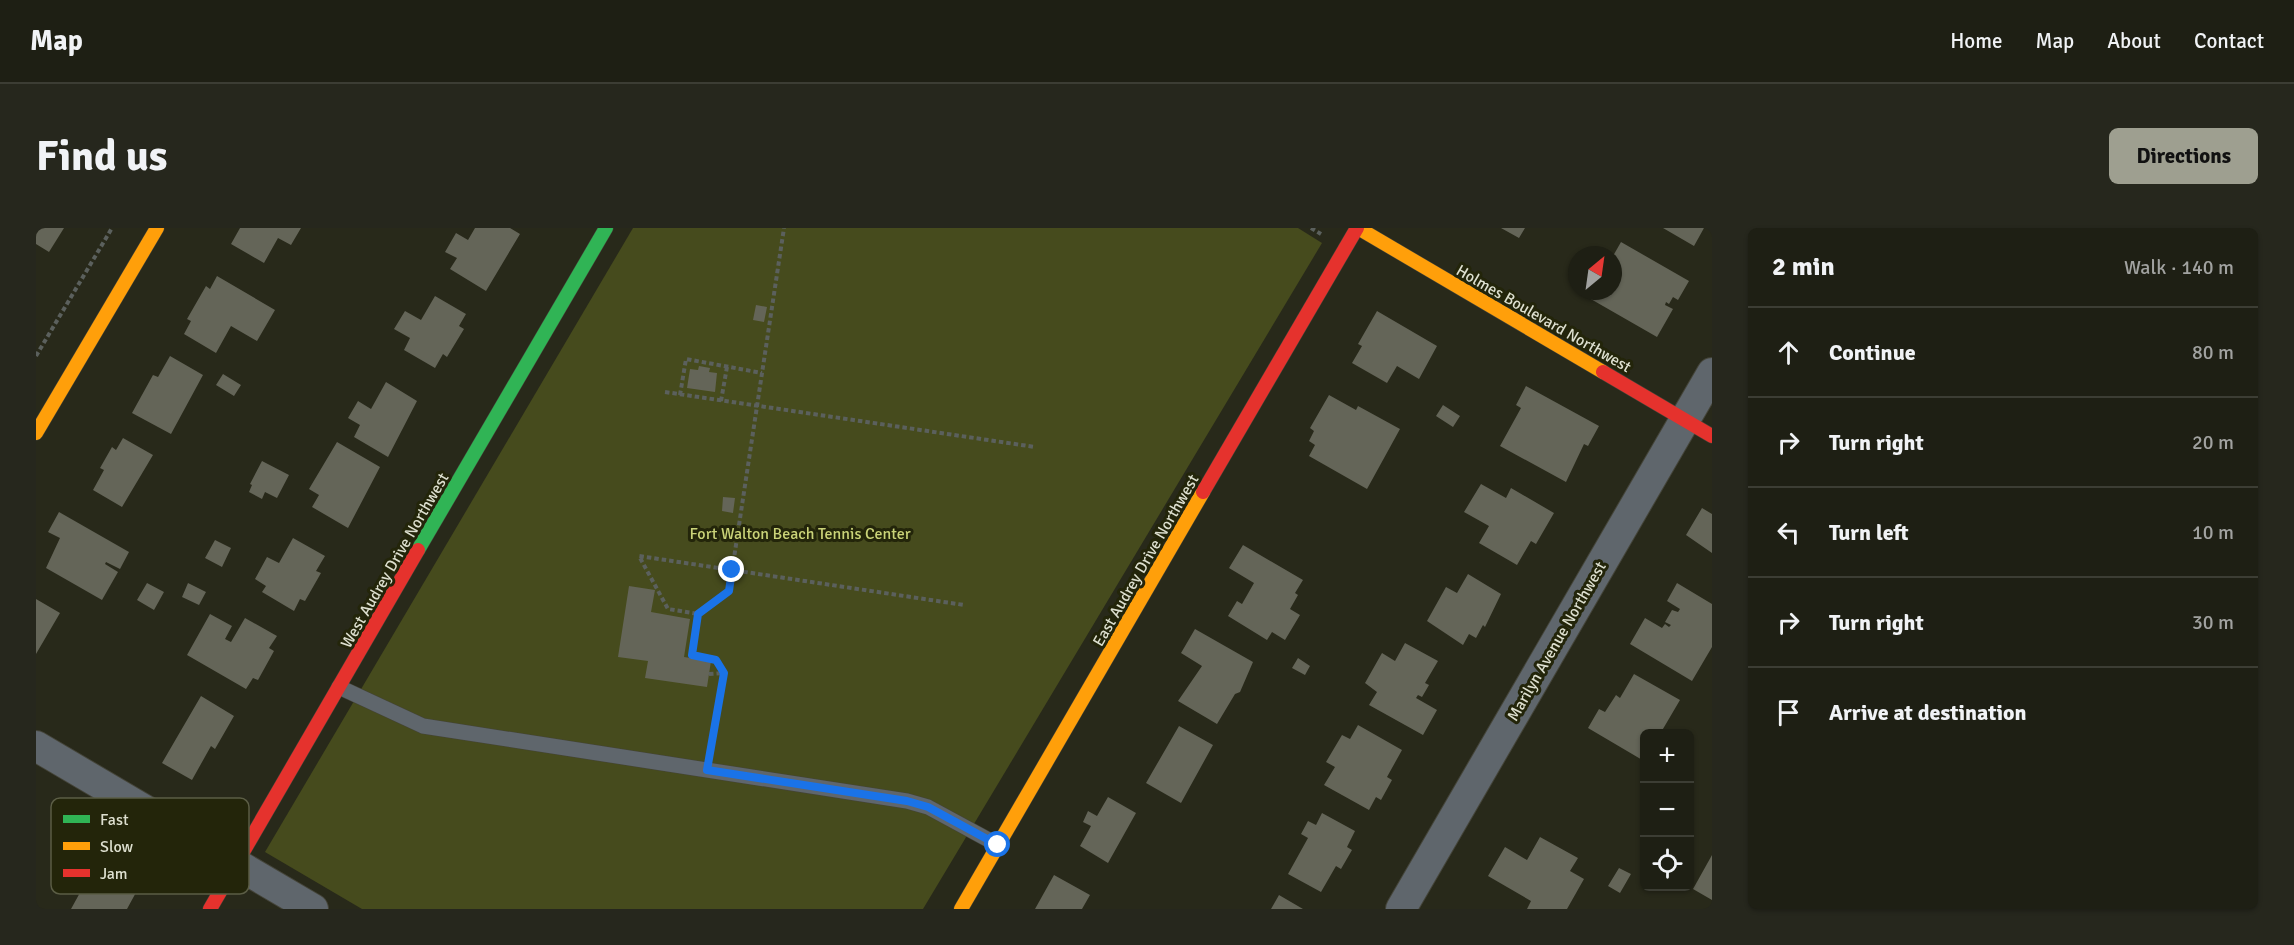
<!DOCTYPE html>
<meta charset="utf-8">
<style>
:root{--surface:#1e1f14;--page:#26271d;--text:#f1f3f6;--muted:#a1a2a0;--line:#3c3d34;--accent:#9e9f90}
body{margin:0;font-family:Signika,sans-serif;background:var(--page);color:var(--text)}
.controls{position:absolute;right:18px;bottom:18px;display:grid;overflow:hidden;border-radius:9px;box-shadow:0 2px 4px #0004}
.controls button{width:54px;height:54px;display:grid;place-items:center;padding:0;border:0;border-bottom:2px solid var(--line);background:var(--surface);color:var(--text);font:30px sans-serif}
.compass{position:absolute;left:1532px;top:18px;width:54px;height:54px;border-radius:50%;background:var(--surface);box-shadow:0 2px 4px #0004;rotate:29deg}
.stop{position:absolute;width:18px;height:18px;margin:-14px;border:4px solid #1a73e8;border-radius:50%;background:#fff}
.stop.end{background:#1a73e8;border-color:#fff;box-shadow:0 2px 6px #0008}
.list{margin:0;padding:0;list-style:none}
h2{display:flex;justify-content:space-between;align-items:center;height:78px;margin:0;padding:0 24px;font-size:26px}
h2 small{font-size:20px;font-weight:400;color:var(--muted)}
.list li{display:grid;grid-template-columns:39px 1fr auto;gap:18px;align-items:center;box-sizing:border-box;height:90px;padding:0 24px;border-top:2px solid var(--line)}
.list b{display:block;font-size:22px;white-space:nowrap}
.list em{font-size:20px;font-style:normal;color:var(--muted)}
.icon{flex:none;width:33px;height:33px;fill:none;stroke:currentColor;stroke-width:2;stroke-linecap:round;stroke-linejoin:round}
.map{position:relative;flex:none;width:1676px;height:681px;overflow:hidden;border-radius:9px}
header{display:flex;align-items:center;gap:36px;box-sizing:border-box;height:84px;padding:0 30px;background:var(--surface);border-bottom:2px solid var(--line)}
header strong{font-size:28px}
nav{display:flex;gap:33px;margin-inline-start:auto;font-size:21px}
.intro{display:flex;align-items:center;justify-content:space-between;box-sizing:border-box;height:144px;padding:0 36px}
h1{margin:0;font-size:42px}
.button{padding:15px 27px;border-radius:9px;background:var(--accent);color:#111;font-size:21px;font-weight:700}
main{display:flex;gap:36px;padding:0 36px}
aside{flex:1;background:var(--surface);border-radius:9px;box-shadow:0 2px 4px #0004}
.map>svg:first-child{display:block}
.green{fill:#464b1d}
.building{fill:#646558}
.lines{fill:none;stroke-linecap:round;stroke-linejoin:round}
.lane-casing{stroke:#444439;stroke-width:16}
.street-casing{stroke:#444439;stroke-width:32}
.fast-casing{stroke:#444439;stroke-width:15}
.slow-casing{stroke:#444439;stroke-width:15}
.jam-casing{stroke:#444439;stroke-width:15}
.path{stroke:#5b605d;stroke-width:4;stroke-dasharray:4.5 3;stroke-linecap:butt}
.lane{stroke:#5f666c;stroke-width:15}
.street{stroke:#5f666c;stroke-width:30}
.fast{stroke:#30b455;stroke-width:14}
.slow{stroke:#ff9f0a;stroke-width:14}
.jam{stroke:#e5322d;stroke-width:14}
.route{stroke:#1a73e8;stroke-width:8}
.labels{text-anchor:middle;stroke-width:6;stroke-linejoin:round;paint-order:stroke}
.street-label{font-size:16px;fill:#dddfcf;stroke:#23250a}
.park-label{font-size:16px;fill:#cad378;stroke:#23250a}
.key{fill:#23250a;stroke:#5b5d45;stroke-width:1.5}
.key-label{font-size:16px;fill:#dddfcf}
</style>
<header>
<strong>Map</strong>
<nav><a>Home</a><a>Map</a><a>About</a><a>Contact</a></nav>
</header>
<div class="intro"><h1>Find us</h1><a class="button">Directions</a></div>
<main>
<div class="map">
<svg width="1676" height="681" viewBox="0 0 1676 681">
<rect width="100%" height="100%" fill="#28291a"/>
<path class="green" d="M597,0H1262L1286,15L887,681H326L229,624Z"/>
<path class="building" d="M0,0H28L13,24L0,16Z
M204,0H265L255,17L242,10L228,35L195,16Z
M439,0H474L484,6L450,63L414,41L421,30L409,24L420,5L432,12Z
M1465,0H1489L1483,10Z
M1627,0H1668L1658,18Z
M1585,14L1653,53L1642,72L1637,69L1633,76L1630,74L1629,77L1637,81L1621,109L1553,70L1557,63H1577V28Z
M181,48L239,82L221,113L195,98L180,125L148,106L155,93L151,91L170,58L174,61Z
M399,68L430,86L423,98L428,101L411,129L407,126L399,140L368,122L374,110L358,101L369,83L385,92Z
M720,77L731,79L728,94L717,92Z
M1341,83L1401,118L1383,151L1361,138L1351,155L1316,135L1326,118L1322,116Z
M134,128L167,147L135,206L96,185L117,147L122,149Z
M663,138L674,140L673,144L681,145L679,164L651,160L654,141L662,142Z
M187,146L205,157L198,168L180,157Z
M350,154L381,173L352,229L318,209L324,197L312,190L322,173L335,181Z
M1490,158L1563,198L1552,218L1548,216L1530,254L1464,218L1485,180L1480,177Z
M1293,167L1320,182L1322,178L1364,201L1331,261L1273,228L1279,217L1273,213L1278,203L1274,200Z
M1407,177L1424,188L1417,199L1400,188Z
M87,210L117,227L86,279L57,262L68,242L64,240L76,219L80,222Z
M301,214L344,239L312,300L276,279L283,267L273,261Z
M226,233L253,247L241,270L229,264L226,271L213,264L216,257L214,256Z
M1445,256L1470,270L1475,260L1518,285L1500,316L1495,313L1481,337L1443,315L1453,298L1428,284Z
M687,269L699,270L697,285L686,283Z
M1666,280L1676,286V325L1650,307Z
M23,284L93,324L84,341L70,334L69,336L82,344L66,372L10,340L24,310L12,304Z
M257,310L289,328L280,343L285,345L269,373L264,371L258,383L226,364L230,358L219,351L231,329L243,335Z
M179,312L195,320L186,339L169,330Z
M1207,317L1267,352L1259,365L1262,367L1254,381L1264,387L1249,412L1236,404L1231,412L1192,388L1201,373L1206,376L1218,355L1193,340Z
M1432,346L1465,366L1449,399L1447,397L1440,410L1433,406L1427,417L1391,393L1410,359L1421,365Z
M111,355L128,364L118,382L101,372Z
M152,355L170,364L163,377L146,369Z
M1641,355L1676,376V419L1656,453L1594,416L1609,390L1626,400L1629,396L1633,399L1635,397L1629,394L1636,382L1642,384L1644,381L1631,373Z
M593,358L619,362L615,384L654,391L648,429L675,433L671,459L609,450L612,433L582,429Z
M0,371L24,385L0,426Z
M174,386L196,398L189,411L195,414L209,390L241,408L233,420L238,423L222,452L217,450L210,461L151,427Z
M1159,401L1217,434L1204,464L1199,466L1181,496L1142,473L1166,438L1145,425Z
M1369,415L1402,433L1389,455L1393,457L1386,469L1382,467L1380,470L1401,482L1387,507L1333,477L1341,464L1329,455L1346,425L1359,433Z
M1262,430L1274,438L1269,447L1256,440Z
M1598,446L1644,472L1624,506H1608V533L1552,500L1563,481L1569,484L1580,467L1584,470Z
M165,468L198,488L179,521L175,518L156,552L126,535Z
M1322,497L1366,522L1351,549L1356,552L1345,572L1340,569L1333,582L1288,557L1299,539L1290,534L1306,507L1314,511Z
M1143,498L1177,517L1145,575L1110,555Z
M1072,569L1100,585L1072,635L1044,618L1055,598L1047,594L1052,583L1061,588Z
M1286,585L1319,603L1311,619L1316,622L1305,641L1300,638L1285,664L1252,646L1272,610L1265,606L1272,593L1280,597Z
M1504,609L1542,630L1534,643L1548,651L1531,681H1491L1495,673L1452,648L1469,619L1491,632Z
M68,621L108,643L99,657L103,659L91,681H35Z
M1676,627V672L1657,661Z
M1583,640L1595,646L1584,665L1572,658Z
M1018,647L1054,667L1046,681H999Z
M1243,667L1267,681H1235Z"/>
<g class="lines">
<g class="lane-casing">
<path id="lane" d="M303,459L387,498L871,573L892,579L962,617"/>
</g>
<g class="street-casing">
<path id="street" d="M0,518L277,681
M1365,681L1676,145"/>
</g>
<g class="fast-casing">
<path id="fast" d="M382,322L570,0"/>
</g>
<g class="slow-casing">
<path id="slow" d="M1322,0L1567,144
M0,205L121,0
M925,681L1167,264"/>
</g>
<g class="jam-casing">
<path id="jam" d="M1567,144L1676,208
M1167,264L1321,0
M174,681L382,322"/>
</g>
<path class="path" d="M1275,0L1285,6
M0,128L76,0
M629,164L999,219
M644,167L650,131L726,145
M685,173L691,139
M662,386L693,363L748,0
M673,446L688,445L680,432L656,427L662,386L632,381L603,328L928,377
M674,521L688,445
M95,609L98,613L158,646"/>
<use href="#lane" class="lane"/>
<use href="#street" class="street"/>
<use href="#fast" class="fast"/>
<use href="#slow" class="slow"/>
<use href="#jam" class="jam"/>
</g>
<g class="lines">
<path class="route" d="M696,342L693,363L662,386L656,427L680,432L688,445L671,542L871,573L892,579L962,617"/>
</g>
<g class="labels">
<g class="street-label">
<text transform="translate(1508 90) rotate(30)" y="6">Holmes Boulevard Northwest</text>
<text transform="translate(358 332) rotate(-60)" y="6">West Audrey Drive Northwest</text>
<text transform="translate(1109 332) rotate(-60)" y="6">East Audrey Drive Northwest</text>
<text transform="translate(1520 413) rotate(-60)" y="6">Marilyn Avenue Northwest</text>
</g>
<g class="park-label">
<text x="764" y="311">Fort Walton Beach Tennis Center</text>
</g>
</g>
<rect x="15" y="570" width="198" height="96" rx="9" class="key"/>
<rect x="27" y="587" width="27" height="8" fill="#30b455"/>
<rect x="27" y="614" width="27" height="8" fill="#ff9f0a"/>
<rect x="27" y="641" width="27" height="8" fill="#e5322d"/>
<g class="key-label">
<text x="64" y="597">Fast</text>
<text x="64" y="624">Slow</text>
<text x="64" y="651">Jam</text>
</g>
</svg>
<div class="controls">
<button>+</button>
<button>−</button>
<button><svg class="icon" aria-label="locate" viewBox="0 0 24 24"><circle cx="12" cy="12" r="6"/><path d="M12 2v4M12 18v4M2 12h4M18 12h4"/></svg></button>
</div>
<svg class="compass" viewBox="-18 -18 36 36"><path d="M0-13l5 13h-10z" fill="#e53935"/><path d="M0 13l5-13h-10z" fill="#a1a2a0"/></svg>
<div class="stop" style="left:962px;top:617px"></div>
<div class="stop end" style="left:696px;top:342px"></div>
</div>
<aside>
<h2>2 min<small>Walk · 140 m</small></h2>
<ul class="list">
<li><svg class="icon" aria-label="ahead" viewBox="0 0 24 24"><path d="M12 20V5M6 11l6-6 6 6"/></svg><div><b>Continue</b></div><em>80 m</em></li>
<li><svg class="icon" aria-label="right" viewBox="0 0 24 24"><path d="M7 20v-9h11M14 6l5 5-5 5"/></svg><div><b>Turn right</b></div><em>20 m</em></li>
<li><svg class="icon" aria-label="left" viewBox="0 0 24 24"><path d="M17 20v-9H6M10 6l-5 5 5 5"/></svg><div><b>Turn left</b></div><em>10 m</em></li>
<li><svg class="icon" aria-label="right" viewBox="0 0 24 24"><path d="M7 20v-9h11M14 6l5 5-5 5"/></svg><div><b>Turn right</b></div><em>30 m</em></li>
<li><svg class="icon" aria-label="arrive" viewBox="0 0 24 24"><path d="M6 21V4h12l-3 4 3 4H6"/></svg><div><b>Arrive at destination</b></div></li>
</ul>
</aside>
</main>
